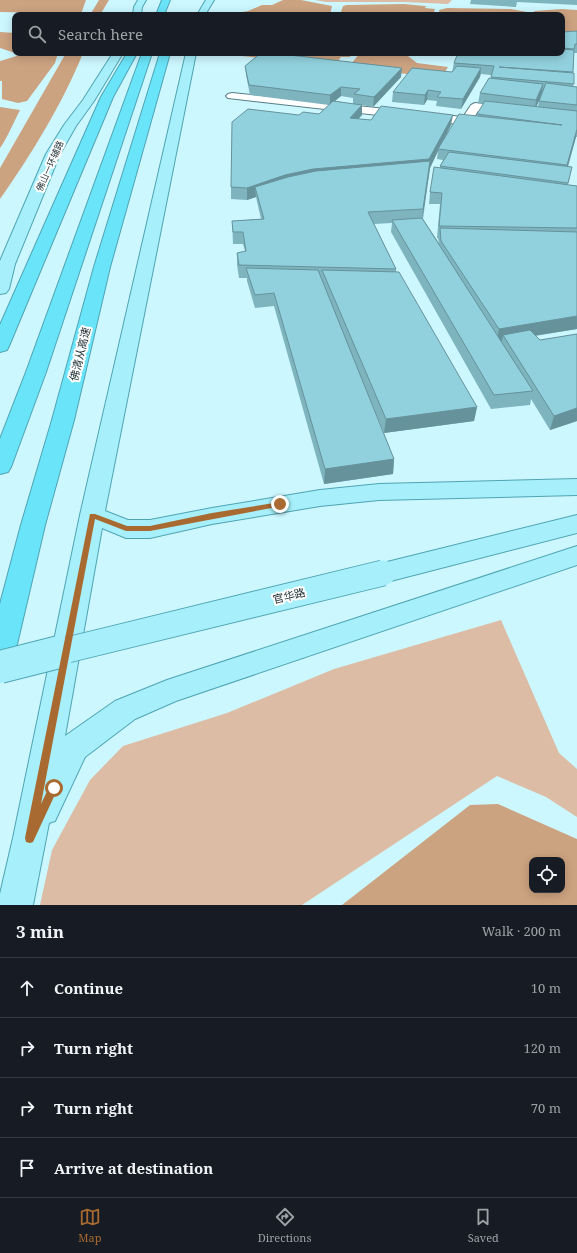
<!DOCTYPE html>
<meta charset="utf-8">
<style>
:root{--surface:#171b24;--page:#20242c;--text:#f1f3f6;--muted:#9ea1a6;--line:#363941;--accent:#a86a30}
body{margin:0;font-family:"Noto Serif","Noto Sans SC",serif;background:var(--page);color:var(--text)}
.controls{position:absolute;right:12px;bottom:12px;display:grid;overflow:hidden;border-radius:8px;box-shadow:0 2px 10px #0003}
.controls button{width:36px;height:36px;display:grid;place-items:center;padding:0;border:0;border-bottom:1px solid var(--line);background:var(--surface);color:var(--text);font:20px sans-serif}
.stop{position:absolute;width:12px;height:12px;margin:-9px;border:3px solid #a86a30;border-radius:50%;background:#fff}
.stop.end{background:#a86a30;border-color:#fff;box-shadow:0 1px 4px #0008}
.list{margin:0;padding:0;list-style:none}
h2{display:flex;justify-content:space-between;align-items:center;height:52px;margin:0;padding:0 16px;font-size:17px}
h2 small{font-size:13px;font-weight:400;color:var(--muted)}
.list li{display:grid;grid-template-columns:26px 1fr auto;gap:12px;align-items:center;box-sizing:border-box;height:60px;padding:0 16px;border-top:1px solid var(--line)}
.list b{display:block;font-size:15px;white-space:nowrap}
.list em{font-size:13px;font-style:normal;color:var(--muted)}
.icon{flex:none;width:22px;height:22px;fill:none;stroke:currentColor;stroke-width:2;stroke-linecap:round;stroke-linejoin:round}
.map{position:relative;flex:none;width:577px;height:905px;overflow:hidden}
.search{position:absolute;background:var(--surface);box-shadow:0 2px 10px #0003;left:12px;right:12px;top:12px;height:44px;display:flex;align-items:center;gap:10px;box-sizing:border-box;padding:0 14px;border-radius:8px;color:var(--muted);font-size:15px}
.sheet{height:292px;background:var(--surface)}
nav{display:flex;justify-content:space-around;align-items:center;box-sizing:border-box;height:56px;border-top:1px solid var(--line);background:var(--surface);font-size:11px;color:var(--muted)}
nav a{display:grid;justify-items:center;gap:2px}
nav .on{color:var(--accent)}
.map>svg:first-child{display:block}
.green{fill:#dcbca4}
.water{fill:#cca381;fill-rule:evenodd}
.lines{fill:none;stroke-linecap:round;stroke-linejoin:round}
.minor-casing{stroke:#587e86;stroke-width:2}
.major-casing{stroke:#4fa4b3;stroke-width:2}
.highway-casing{stroke:#4fa4b3;stroke-width:2}
.minor{fill:#fff;fill-rule:evenodd}
.major{fill:#a6effb;fill-rule:evenodd}
.highway{fill:#6ae4f9;fill-rule:evenodd}
.major-bridge-far1-casing{stroke:#4fa4b3;stroke-width:27;stroke-linecap:butt}
.major-bridge-casing{stroke:#4fa4b3;stroke-width:34;stroke-linecap:butt}
.major-bridge-far1{stroke:#a6effb;stroke-width:25}
.major-bridge{stroke:#a6effb;stroke-width:32}
.wall{fill:#7db4be;fill-rule:evenodd}
.shaded-wall{fill:#66929b}
.building{fill:#91d1dd;stroke:#66929b}
.route{fill:#a86a30}
.labels{text-anchor:middle;stroke-width:4;stroke-linejoin:round;paint-order:stroke}
.far-street-label{font-size:9px;fill:#1e2e31;stroke:#fff}
.street-label{font-size:11px;fill:#1e2e31;stroke:#fff}
</style>
<div class="map">
<svg width="577" height="905" viewBox="0 0 577 905">
<rect width="100%" height="100%" fill="#cdf7ff"/>
<path class="green" d="M315,0H452L448,4L404,2H326Z
M501,620L559,753L577,769V817L546,797L497,776L302,905H40L52,850L90,780L123,746L227,713L334,669Z"/>
<path class="water" d="M0,0H86L81,14L0,12Z
M99,0H109L100,15H90Z
M283,0H301L332,6L330,15H225L248,11L262,5H272Z
M404,4L435,7L426,6L425,8L435,9L433,15H340L343,6L347,5Z
M447,8L511,9L527,12L529,15H440L439,10Z
M562,9L577,10V37H562V15H536L534,11Z
M0,32L15,33V53L0,48Z
M35,53H58L55,63L27,101L18,103L2,99V81H0V61L20,55Z
M66,53H83C63,103 31,155 0,199V168Z
M221,53H351L350,57H341L338,61C306,60 274,60 242,56C234,55 228,56 221,53Z
M359,54H391L408,56L417,63L448,67L445,72L432,76L347,69Z
M0,107L20,110C17,116 3,146 0,148Z
M498,804L577,839V905H342L470,805ZM532,860H562V890H532Z"/>
<g class="lines">
<g class="minor-casing">
<path id="minor" d="M232,93L463,117L471,105L475,103L510,107L514,108L516,111L514,114L510,115L478,111L470,124L466,125L228,98L226,96L228,94Z"/>
</g>
<g class="major-casing">
<path id="major" d="M138,0H146L142,7L141,15H133L134,7Z
M206,0H214L205,15H197Z
M113,53H123L94,101L76,126L60,154L15,264L9,289L6,293L0,294V261L46,154L64,125L83,100Z
M186,53H196L105,511L128,520H150L212,508L320,490L379,484L577,479V495L379,500L320,506L212,524L150,538H126L102,528L65,736L115,701L167,680L577,546V565L176,701L135,719L85,757L55,821L49,823L33,905H0V894L13,838L80,515Z
M577,515V533L383,583L374,580L370,573L374,566L383,563Z"/>
</g>
<g class="highway-casing">
<path id="highway" d="M162,0H170L164,15H156Z
M127,53H137L113,97L9,346L7,350L0,352V325L101,97Z
M142,53H152L46,372L11,467L8,472L0,474V439L26,372Z
M160,53H170L110,267L74,420L45,525L14,657L10,665L0,669V604L21,525L52,420L94,267Z"/>
</g>
<use href="#minor" class="minor"/>
<use href="#major" class="major"/>
<use href="#highway" class="highway"/>
<g class="major-bridge-far1-casing">
<path id="major-bridge-far1" d="M55,653L383,573"/>
</g>
<g class="major-bridge-casing">
<path id="major-bridge" d="M0,667L59,652"/>
</g>
<use href="#major-bridge-far1" class="major-bridge-far1"/>
<use href="#major-bridge" class="major-bridge"/>
</g>
<path class="wall" d="M471,0H577V5L517,2L516,7L470,4Z
M577,31V53H574L573,73L574,84L573,86L577,87V137H576L568,167H572L568,185L577,186V329L535,336L540,340L577,334V421L550,430L531,399L530,405L491,409L391,232L392,223L374,224L396,269V271L477,407L474,421L384,433L363,382L394,459L393,474L324,484L274,306L255,308L247,281V278H239L237,265V253L245,251L243,244H233L232,221L261,219L256,197L247,200L231,199V187L299,115L319,114L329,105L250,95L246,75L245,66L401,77L373,107L362,105V115L358,119L371,120L451,125L447,133L477,116L484,104L478,103L480,93L491,78V75L481,74L480,77L461,109L436,106L437,101L427,100L424,105L392,102L393,92L452,72L454,63L562,53V32ZM542,91H543L539,101L538,107H536L542,94ZM341,96L353,98V104L335,101ZM438,151L437,159L443,160L440,166V168L430,192L429,204H440L437,238H438L439,243L423,219L430,168Z"/>
<path class="shaded-wall" d="M402,68L401,77L373,107L374,97Z
M481,68L480,77L461,109L463,99Z
M543,84L542,94L535,110L536,100Z
M341,87V96L330,105V95Z
M428,90L427,100L424,105L425,95Z
M362,105V115L350,128V118Z
M453,115L451,125L439,149H438V151L430,168L422,221L423,209L255,187L256,197L247,200V188Z
M577,129L576,137L565,176L567,165Z
M577,316V329L506,340L503,335L502,341L496,342L499,329Z
M477,407L474,421L384,433L386,419Z
M577,408V421L550,430L554,416Z
M394,459L393,474L324,484L325,469Z"/>
<path class="building" d="M577,31V44H575L574,49L562,48V32Z
M562,49L574,50L573,72L499,67L574,73V84L491,77L494,66L454,63L458,53H562Z
M261,53H272L402,68L374,97L354,94L360,89L341,87L330,95L249,85L245,66Z
M457,66L481,68L463,99L437,97L441,92L428,90L425,95L393,92L412,68L452,72Z
M489,78L543,84L536,100L480,93Z
M546,83L577,87V105L539,101Z
M333,101L362,105L350,118L371,120L381,106L453,115L429,159L313,169L285,175L247,188L231,187L232,122L248,109L299,115L303,112L319,114Z
M485,101L577,111V129L567,165L438,149L459,114L562,125L477,114Z
M449,152L572,167L568,183L440,166Z
M430,161L423,209L368,212L396,269L239,265L237,253L246,251L243,232H233L232,221L264,219L255,187L288,177L316,171Z
M434,167L577,186V228L439,226L442,193L430,192Z
M422,218L533,391L494,395L392,220Z
M440,228L577,232V316L499,329L441,241Z
M246,268L318,270L394,459L325,469L274,293L255,295Z
M322,270L399,272L477,407L386,419Z
M530,330L540,340L577,334V408L554,416L503,335Z"/>
<path class="route" d="M280,502L282,503V506L150,531H126L95,519L41,804L50,785L54,784L57,785L58,788L33,842L30,843L26,842L25,838L90,514H95L127,526H150L212,513Z"/>
<g class="labels">
<g class="far-street-label">
<text transform="translate(50 166) rotate(-66)" y="3">佛山一环辅路</text>
</g>
<g class="street-label">
<text transform="translate(80 354) rotate(-76)" y="4">佛清从高速</text>
<text transform="translate(289 596) rotate(-14)" y="4">官华路</text>
</g>
</g>
</svg>
<div class="controls">
<button><svg class="icon" aria-label="locate" viewBox="0 0 24 24"><circle cx="12" cy="12" r="6"/><path d="M12 2v4M12 18v4M2 12h4M18 12h4"/></svg></button>
</div>
<div class="stop" style="left:54px;top:788px"></div>
<div class="stop end" style="left:280px;top:504px"></div>
<div class="search"><svg class="icon" aria-label="search" viewBox="0 0 24 24"><circle cx="10" cy="10" r="6"/><path d="M15 15l6 6"/></svg>Search here</div>
</div>
<section class="sheet">
<h2>3 min<small>Walk · 200 m</small></h2>
<ul class="list">
<li><svg class="icon" aria-label="ahead" viewBox="0 0 24 24"><path d="M12 20V5M6 11l6-6 6 6"/></svg><div><b>Continue</b></div><em>10 m</em></li>
<li><svg class="icon" aria-label="right" viewBox="0 0 24 24"><path d="M7 20v-9h11M14 6l5 5-5 5"/></svg><div><b>Turn right</b></div><em>120 m</em></li>
<li><svg class="icon" aria-label="right" viewBox="0 0 24 24"><path d="M7 20v-9h11M14 6l5 5-5 5"/></svg><div><b>Turn right</b></div><em>70 m</em></li>
<li><svg class="icon" aria-label="arrive" viewBox="0 0 24 24"><path d="M6 21V4h12l-3 4 3 4H6"/></svg><div><b>Arrive at destination</b></div></li>
</ul>
</section>
<nav>
<a class="on"><svg class="icon" aria-label="map" viewBox="0 0 24 24"><path d="M3 6l6-2 6 2 6-2v14l-6 2-6-2-6 2zM9 4v14M15 6v14"/></svg>Map</a>
<a><svg class="icon" aria-label="directions" viewBox="0 0 24 24"><path d="M12 3l9 9-9 9-9-9zM9 14v-3h6M13 9l2 2-2 2"/></svg>Directions</a>
<a><svg class="icon" aria-label="saved" viewBox="0 0 24 24"><path d="M7 4h10v16l-5-4-5 4z"/></svg>Saved</a>
</nav>
